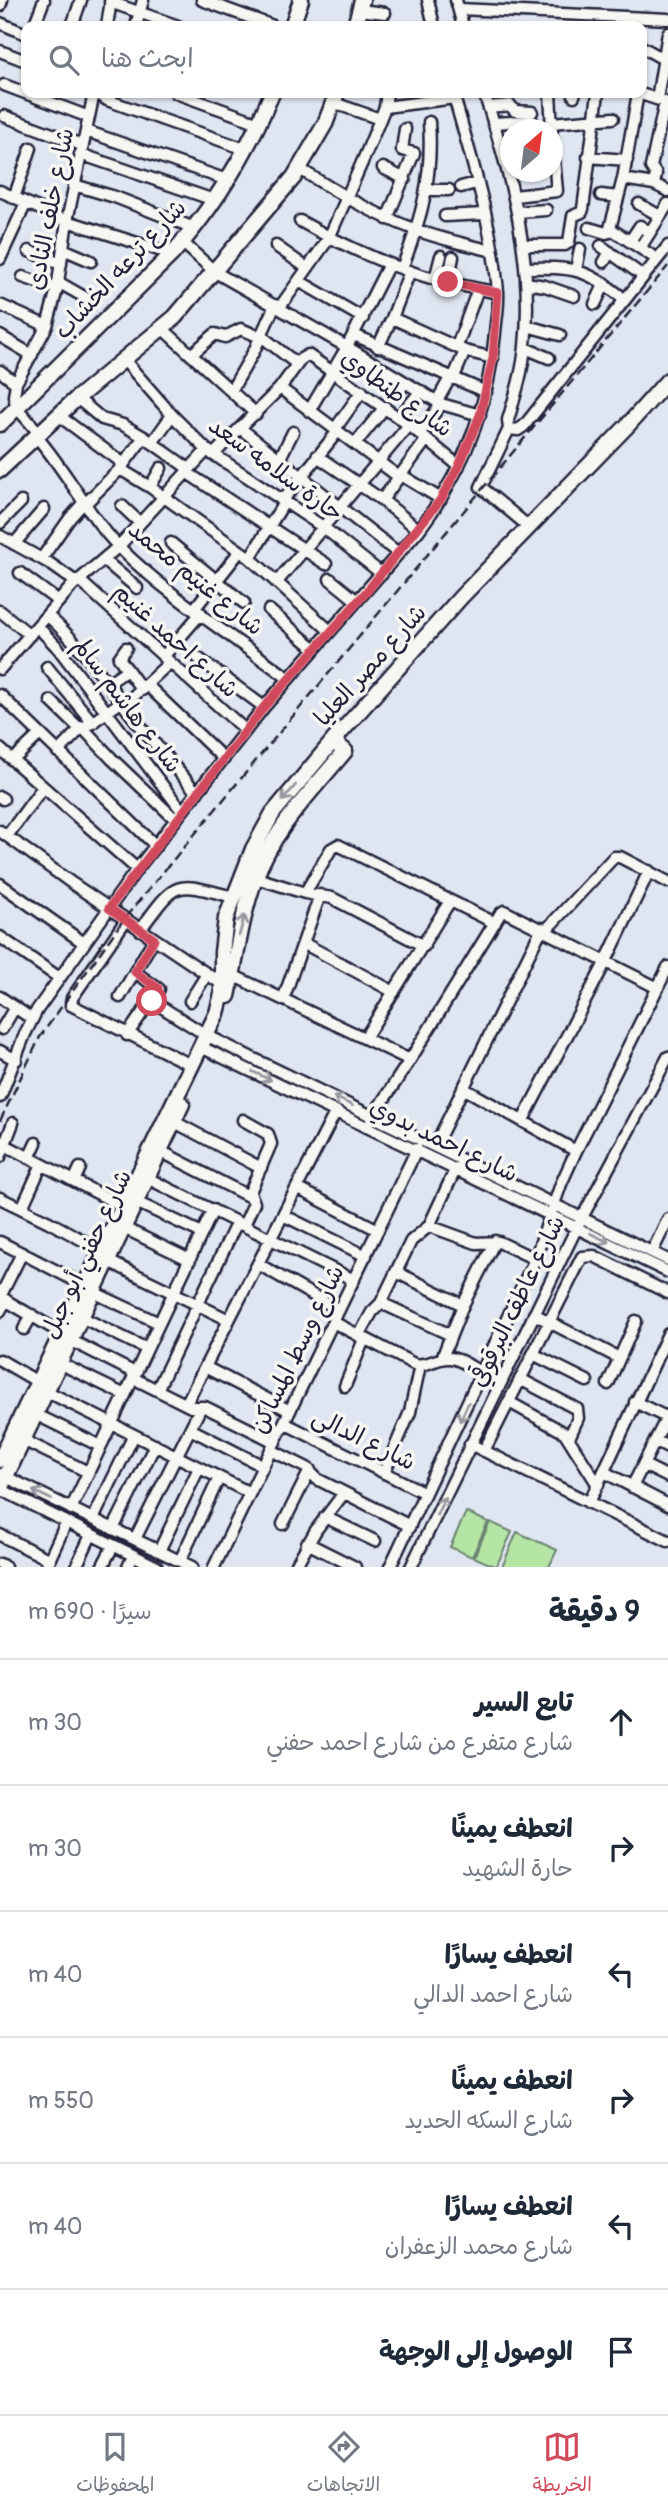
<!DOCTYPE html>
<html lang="ar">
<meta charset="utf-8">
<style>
:root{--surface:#fff;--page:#f6f6f7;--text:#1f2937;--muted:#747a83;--line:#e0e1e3;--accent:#d1495b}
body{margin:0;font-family:Pangolin,"Playpen Sans Arabic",sans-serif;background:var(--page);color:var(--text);direction:rtl}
.compass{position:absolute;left:500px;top:119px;width:63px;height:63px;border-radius:50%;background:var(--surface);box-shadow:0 2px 5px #0004;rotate:28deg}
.stop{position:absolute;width:21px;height:21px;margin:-16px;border:5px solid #d1495b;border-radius:50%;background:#fff}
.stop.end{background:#d1495b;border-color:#fff;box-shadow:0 2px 7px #0008}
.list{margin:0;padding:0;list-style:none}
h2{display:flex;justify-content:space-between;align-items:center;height:91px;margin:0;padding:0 28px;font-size:30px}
h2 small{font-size:23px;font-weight:400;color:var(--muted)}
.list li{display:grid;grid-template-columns:46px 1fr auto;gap:21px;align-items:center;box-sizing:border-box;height:126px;padding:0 28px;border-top:2px solid var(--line)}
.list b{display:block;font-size:26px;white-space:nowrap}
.list p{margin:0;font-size:23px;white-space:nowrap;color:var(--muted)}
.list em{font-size:23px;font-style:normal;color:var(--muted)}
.icon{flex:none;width:38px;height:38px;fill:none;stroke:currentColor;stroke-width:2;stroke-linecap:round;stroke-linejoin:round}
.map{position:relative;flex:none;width:668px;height:1567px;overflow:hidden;direction:ltr}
.search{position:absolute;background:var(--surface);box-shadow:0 2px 5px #0004;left:21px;right:21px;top:21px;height:77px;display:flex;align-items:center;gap:18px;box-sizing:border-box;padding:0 24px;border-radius:14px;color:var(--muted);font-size:26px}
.sheet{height:847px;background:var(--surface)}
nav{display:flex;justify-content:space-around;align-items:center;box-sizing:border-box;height:98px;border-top:2px solid var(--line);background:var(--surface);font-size:19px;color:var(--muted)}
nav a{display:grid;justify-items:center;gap:4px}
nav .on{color:var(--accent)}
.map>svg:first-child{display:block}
.green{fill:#b4e5a5;stroke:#6b8470;stroke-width:2}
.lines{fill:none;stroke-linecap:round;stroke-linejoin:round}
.street-casing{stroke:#22223b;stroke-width:15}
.secondary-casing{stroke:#22223b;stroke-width:19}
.street{stroke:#f6f6f2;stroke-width:10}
.secondary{stroke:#f6f6f2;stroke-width:14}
.rail{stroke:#22223b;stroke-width:2.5;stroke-dasharray:10 5;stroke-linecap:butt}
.oneway{stroke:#9797a0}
.route{stroke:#d1495b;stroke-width:9}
.labels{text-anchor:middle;stroke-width:7;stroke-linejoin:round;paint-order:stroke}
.street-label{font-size:24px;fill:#22223b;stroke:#f6f6f2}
</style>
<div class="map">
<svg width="668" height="1567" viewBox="0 0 668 1567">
<rect width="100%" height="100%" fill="#e0e6f1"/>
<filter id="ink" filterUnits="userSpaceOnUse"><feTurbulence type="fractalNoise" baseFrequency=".0143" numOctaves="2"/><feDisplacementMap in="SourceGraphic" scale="14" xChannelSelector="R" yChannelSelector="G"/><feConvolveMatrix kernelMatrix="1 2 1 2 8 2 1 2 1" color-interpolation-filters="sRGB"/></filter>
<g filter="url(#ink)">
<path class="green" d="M466,1512L488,1522L472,1557L450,1547Z
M490,1522L512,1532L496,1567L474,1557Z
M517,1532L557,1550L549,1567H502Z"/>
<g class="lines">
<g class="street-casing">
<path id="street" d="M202,0L273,26
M428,0L434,26
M456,0L463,26
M110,2L178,26
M0,6L2,0
M459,9L668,19
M359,10L385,13
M0,23L26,34
M34,26L44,0
M72,26L81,0
M107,26L111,0
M136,26L143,0
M642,47L665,60
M0,51L26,61
M4,85L89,117
M97,93L107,100L245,149
M176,93L259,123
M484,93C511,175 534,259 525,346C523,371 515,396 508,420L509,429L481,487L529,527
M550,93L552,130
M574,96L575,93
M657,99L668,33
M334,103L380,119
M385,107L455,98
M489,107L510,105L515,111L532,112
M4,116L82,145
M493,123L532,121
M551,123L613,118
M86,131L227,180
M499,142L510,141
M80,154L214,200
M588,157L627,160
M383,168L405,179
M300,169C336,192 373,214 414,229C439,239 466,244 492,251
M623,179L654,184L668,191
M654,184L656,174L651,167L665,102
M74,185L115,197L194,228
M461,187L476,183
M427,190H449
M0,191L67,221L172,254
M601,195L618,197
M515,196L557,191L552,137
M14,198L31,148
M639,204L660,216
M518,212L546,210
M445,216L484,214
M387,219L414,153L402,150L405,129
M300,221C342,245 388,266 434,279C455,285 477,288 498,293
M589,228L606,233L614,231L657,259
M609,232L623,179L638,93L668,103
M630,241L640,226L649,232
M182,242L215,272L347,347L441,404L480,415
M523,245H565L569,242L573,216L582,212L583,209L598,93
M276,246L307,268
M601,246L643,276
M640,248L668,204
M63,249L91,261
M29,251L61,264
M0,259L26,203
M604,262L610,252
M402,268C422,217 433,177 429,122
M525,268C572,267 587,268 624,299
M576,270L580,249
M23,277L57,289
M435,279L441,256
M299,281L363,318
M58,282L86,298
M448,282L453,257
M526,283L545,286L574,296
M595,304L605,283
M0,305L47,326
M280,307L329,238L367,151L385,107L387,93
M392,318L465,351L493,358
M527,326L560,335
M163,329L256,414
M260,335L297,364
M354,335L486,392
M0,336L32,355
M457,346L478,289
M378,347L392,318L410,271
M525,348L549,358
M191,355L215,334L225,337L241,329L260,337
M125,361L172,415L207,450L323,527L382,574
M0,371L16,383
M453,379L465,351
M280,388L399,477
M231,391L254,351L275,305
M397,394L405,382
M77,398L102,419L123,425L144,437L189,469
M437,401L450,378
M309,411L347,347L389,264
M58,415L124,464
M399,417L421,391
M240,428L398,553
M335,429L362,391
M509,429L518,430L524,426L668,246
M39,433L17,408L14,396L16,383L47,326L57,289L67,221L94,93
M420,433L441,404
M36,436C66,470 88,515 119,547C168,596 232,636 288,678
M152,443L172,415
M355,444L385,407
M213,455L280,388L301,359L308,355L409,425L459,466
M317,456L382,500L419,530
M279,460L293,432
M120,469L150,487L250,558L330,631
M186,472L326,564
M401,475L441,499
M150,487L161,468
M283,500L338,431
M382,500L427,439
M86,503L120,469L144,437
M122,506L140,523
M0,523L21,502
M0,536L49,563L76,582
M171,543L244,603
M14,544L44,509
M42,558L70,518L85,501
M250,558L285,501
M104,560L137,588
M20,573L58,601
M330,579L357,601
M79,580L245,730
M277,582L409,425
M195,608L240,551
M269,610L314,648
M0,611L30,635
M47,615C76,641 98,670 121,701C144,733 172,763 197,793
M38,627L58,648L182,811
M126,648L119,658L142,690
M163,657L201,613
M198,658L264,707
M47,667L93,723
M0,669L72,586L119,546L207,450
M108,683L127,670
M147,685L224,759
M0,695L156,846
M51,701L80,729
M124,705L169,663
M82,727L112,759L176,820
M0,749L137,869
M58,752L81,728L90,724L121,702
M13,760L40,734
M0,797L3,799
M0,831L73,884L222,984
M7,836L43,787
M250,876L305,893L332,898L424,946
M0,884L84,943
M305,893L331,849L338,845L495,923
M126,920L72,998L71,1005L191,1065
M140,930C177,880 173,881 233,897
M546,930L614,857H620L668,882
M0,937L58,977
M303,943L394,992
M228,973L410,1060
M0,997L32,1019
M120,997L154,939
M284,997L320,895
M152,1001L206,1035L246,1055L668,1260
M190,1001L207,974
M2,1029L15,1007
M127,1035L159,989L135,972
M365,1038L450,901
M201,1047L668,1272
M0,1051L16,1060
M463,1088L576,1151
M0,1097L25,1034L37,1010L137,869L264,707L419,530C463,472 489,406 495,333C496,320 499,305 498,291C492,224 471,157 453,93
M169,1119L261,1168
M371,1119L410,1060L500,914L504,911L658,988
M243,1120L268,1134L271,1144L250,1192L254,1203L244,1225
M523,1120L606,961L649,871
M5,1145L122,1206
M435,1146L542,928
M160,1151L252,1198
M0,1157L13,1123
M29,1158L36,1143
M147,1178L354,1280
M74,1181L80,1168
M297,1188L378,1230
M0,1198L49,1222L101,1250
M136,1202L202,1233
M22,1208L42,1164
M283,1215L366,1256
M429,1226L476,1243L499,1242L535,1259
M124,1228L190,1260
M0,1242L84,1285
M652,1252L668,1219
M104,1259L229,1320
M258,1264L339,1310
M396,1272L463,1305
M93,1292L159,1323
M0,1297L61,1333
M0,1297L22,1253
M381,1303L451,1335
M0,1311L6,1300
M534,1314L619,1358
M81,1317L147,1349
M333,1322L414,1364C429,1367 436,1357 449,1358C460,1358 472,1368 482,1373
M24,1329L32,1315
M359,1336L372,1312L381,1303L411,1241L429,1226L456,1168
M70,1340L135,1373
M533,1354L587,1381
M442,1358L463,1305L495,1241
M0,1360L38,1382
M59,1363L125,1395
M205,1367L290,1411
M133,1378L191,1407H205L275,1442
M520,1379L577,1409L578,1418L569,1438
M608,1384L636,1321
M345,1386L364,1339
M157,1390L237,1222
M46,1391L250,1493
M509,1402L565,1433L598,1485
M635,1402L668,1418
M186,1404L336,1111
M35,1414L100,1446
M284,1423L425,1493
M190,1429L263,1466
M23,1440L88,1472
M656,1441L668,1447
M470,1444L668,1541
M271,1450L307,1468L317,1479L410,1526
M484,1451L582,1257L594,1256L668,1293
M644,1465L668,1477
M604,1472L668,1505
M384,1473L410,1412L420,1365
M0,1474L192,1567
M632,1487L668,1415
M0,1489L157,1567
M589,1503L668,1334
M71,1509L213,1210
M325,1517L375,1541
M93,1519L134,1435
M283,1524L310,1470
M113,1529L155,1445
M0,1535L50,1560
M135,1539L201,1407
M307,1543L355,1567
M159,1551L199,1468
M180,1561L219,1478
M0,1564L5,1567
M46,1567L66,1523
M76,1567L91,1535
M102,1567L113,1546
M128,1567L133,1556
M214,1567L417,1149
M295,1567L316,1530L344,1493
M390,1567L535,1259L561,1184L576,1151L668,967
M411,1567L577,1227L668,1057"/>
</g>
<g class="secondary-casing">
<path id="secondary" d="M292,26L301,0
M355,26L362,0
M0,424L172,254C214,207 248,151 272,93
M0,470L77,398L175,317L294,177L325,124L337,93
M228,996C237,956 241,917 255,879C273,829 312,791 345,751L333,741
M0,1460L217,1013L222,994V952L226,918L253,849L273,813L333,741L461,597L628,425L668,380
M0,1489L182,1104"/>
</g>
<use href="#street" class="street"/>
<use href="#secondary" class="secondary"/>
<path class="rail" d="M0,1121L40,1037L124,919L668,266"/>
</g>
<defs><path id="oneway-shaft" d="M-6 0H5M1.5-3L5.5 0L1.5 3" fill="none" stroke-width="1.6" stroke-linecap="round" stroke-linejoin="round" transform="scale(1.75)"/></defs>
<g class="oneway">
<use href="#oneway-shaft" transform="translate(289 793) rotate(130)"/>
<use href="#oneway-shaft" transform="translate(242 925) rotate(-75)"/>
<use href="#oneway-shaft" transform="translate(262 1076) rotate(25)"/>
<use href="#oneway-shaft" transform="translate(343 1101) rotate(-154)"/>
<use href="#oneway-shaft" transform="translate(600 1238) rotate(26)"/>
<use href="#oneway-shaft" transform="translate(464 1412) rotate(115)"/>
<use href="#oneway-shaft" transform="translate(42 1495) rotate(-154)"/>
<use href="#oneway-shaft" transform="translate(441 1506) rotate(-64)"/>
</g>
</g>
<g class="lines" filter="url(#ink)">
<path class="route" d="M152,1001L158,988L135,972L154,939L109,908L264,707L368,590L441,499L459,466L480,415L493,358L498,293L448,282"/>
</g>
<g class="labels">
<g class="street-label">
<text transform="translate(50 209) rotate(-79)" y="8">شارع خلف النادى</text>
<text transform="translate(120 269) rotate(-47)" y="8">شارع ترعه الخشاب</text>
<text transform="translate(397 393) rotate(36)" y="8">شارع طنطاوي</text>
<text transform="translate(276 469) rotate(36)" y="8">حارة سلامه سعد</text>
<text transform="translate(196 578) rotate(39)" y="8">شارع غنيم محمد</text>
<text transform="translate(176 640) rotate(42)" y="8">شارع احمد غنيم</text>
<text transform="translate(370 665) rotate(-48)" y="8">شارع مصر العليا</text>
<text transform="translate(128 705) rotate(53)" y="8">شارع هاشم سالم</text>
<text transform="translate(444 1140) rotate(26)" y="8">شارع احمد بدوي</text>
<text transform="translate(86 1254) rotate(-65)" y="8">شارع حفني أبو جبل</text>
<text transform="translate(517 1301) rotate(-64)" y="8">شارع عاطف البرقوقي</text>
<text transform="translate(297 1349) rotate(-64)" y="8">شارع وسط المساكن</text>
<text transform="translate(364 1439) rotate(26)" y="8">شارع الدالى</text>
</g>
</g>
</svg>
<svg class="compass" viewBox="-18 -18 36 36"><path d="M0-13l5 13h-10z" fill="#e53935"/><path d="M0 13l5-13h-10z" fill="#747a83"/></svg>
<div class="stop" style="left:152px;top:1001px"></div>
<div class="stop end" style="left:448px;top:282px"></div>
<div class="search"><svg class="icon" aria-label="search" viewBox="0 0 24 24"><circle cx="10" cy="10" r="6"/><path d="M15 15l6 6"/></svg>ابحث هنا</div>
</div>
<section class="sheet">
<h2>9 دقيقة<small>سيرًا · 690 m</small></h2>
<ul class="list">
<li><svg class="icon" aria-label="ahead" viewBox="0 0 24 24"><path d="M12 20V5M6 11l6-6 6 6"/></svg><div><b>تابع السير</b><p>شارع متفرع من شارع احمد حفني</p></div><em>30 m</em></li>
<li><svg class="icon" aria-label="right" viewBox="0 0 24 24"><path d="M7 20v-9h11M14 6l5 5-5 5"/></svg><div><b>انعطف يمينًا</b><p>حارة الشهيد</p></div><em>30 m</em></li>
<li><svg class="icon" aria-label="left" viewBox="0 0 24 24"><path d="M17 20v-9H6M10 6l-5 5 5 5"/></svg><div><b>انعطف يسارًا</b><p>شارع احمد الدالي</p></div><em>40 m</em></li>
<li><svg class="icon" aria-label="right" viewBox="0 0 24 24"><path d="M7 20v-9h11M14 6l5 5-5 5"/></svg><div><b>انعطف يمينًا</b><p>شارع السكه الحديد</p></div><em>550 m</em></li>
<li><svg class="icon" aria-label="left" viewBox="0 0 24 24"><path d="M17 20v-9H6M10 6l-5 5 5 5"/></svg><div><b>انعطف يسارًا</b><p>شارع محمد الزعفران</p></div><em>40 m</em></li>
<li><svg class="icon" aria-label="arrive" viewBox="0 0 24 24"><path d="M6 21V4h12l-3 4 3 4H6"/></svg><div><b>الوصول إلى الوجهة</b></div></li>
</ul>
</section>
<nav>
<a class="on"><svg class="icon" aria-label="map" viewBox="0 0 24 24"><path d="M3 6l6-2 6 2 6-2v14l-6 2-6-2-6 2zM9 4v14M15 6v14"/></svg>الخريطة</a>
<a><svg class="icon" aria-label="directions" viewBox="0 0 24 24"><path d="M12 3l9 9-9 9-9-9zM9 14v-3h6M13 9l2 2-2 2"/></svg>الاتجاهات</a>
<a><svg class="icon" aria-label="saved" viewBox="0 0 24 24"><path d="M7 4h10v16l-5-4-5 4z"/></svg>المحفوظات</a>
</nav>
